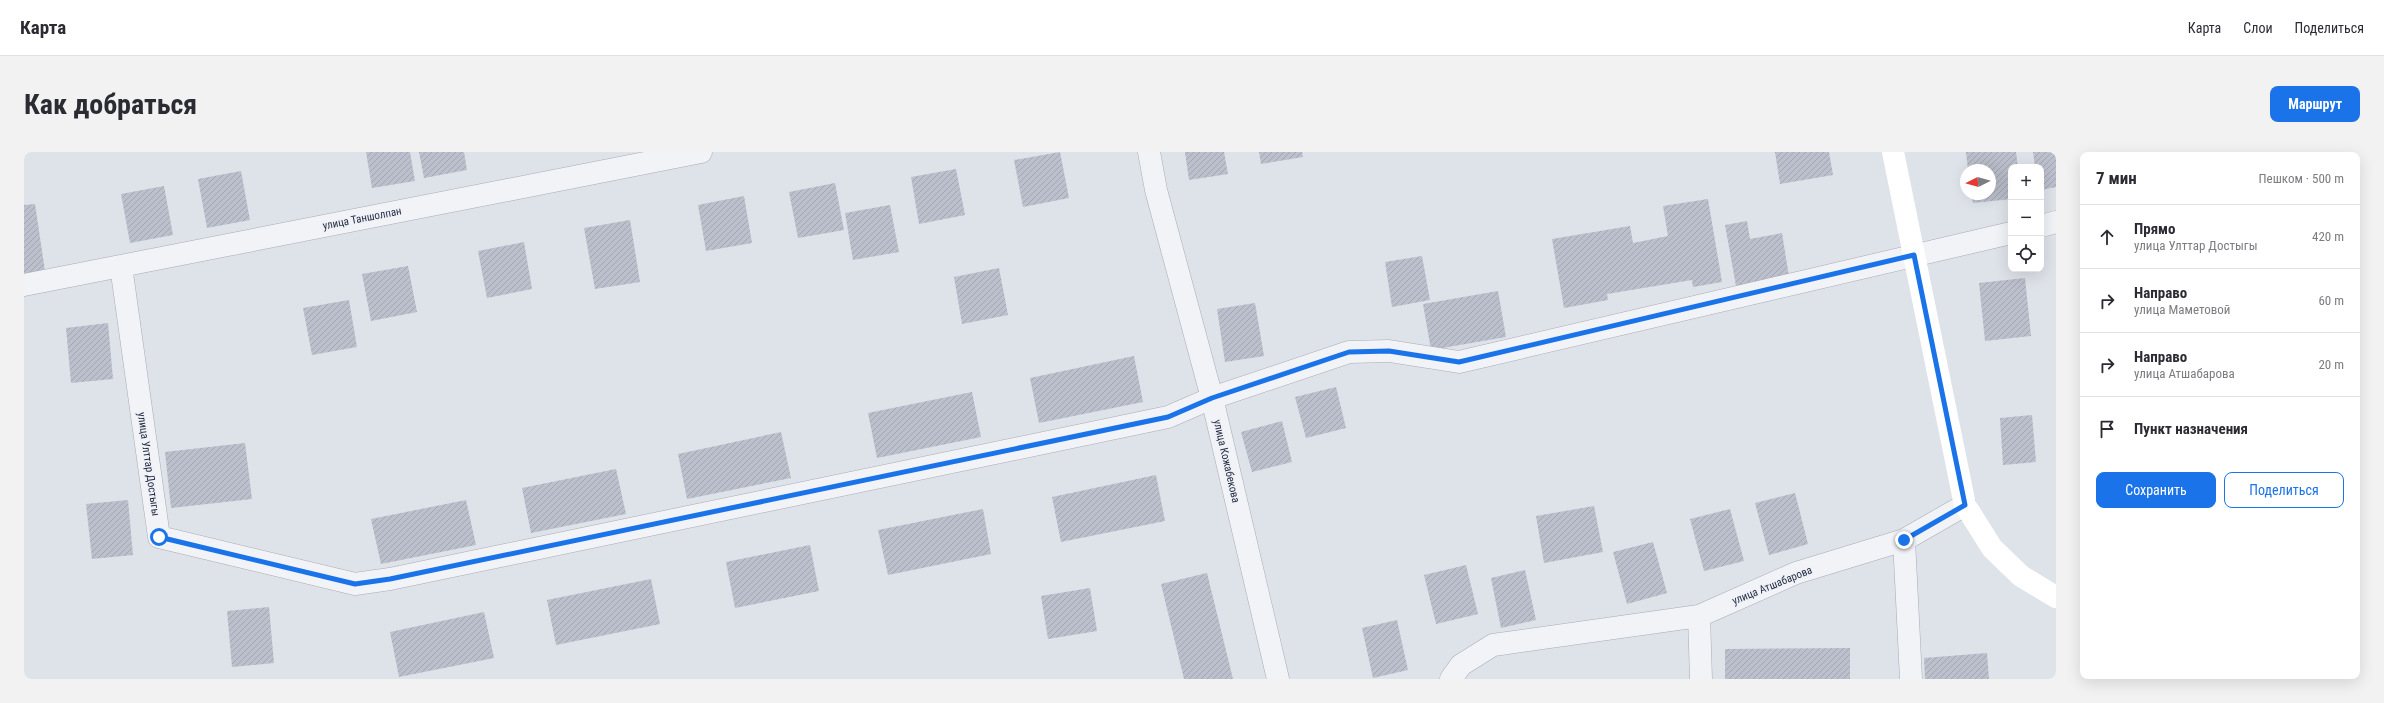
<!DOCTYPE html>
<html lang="ru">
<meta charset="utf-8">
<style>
:root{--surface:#fff;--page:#f2f2f3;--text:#2b2b33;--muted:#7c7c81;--line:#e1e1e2;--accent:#1a73e8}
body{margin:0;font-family:"Roboto Condensed",sans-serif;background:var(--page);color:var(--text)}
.controls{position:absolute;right:12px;top:12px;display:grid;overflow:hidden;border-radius:8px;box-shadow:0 4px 16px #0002}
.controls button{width:36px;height:36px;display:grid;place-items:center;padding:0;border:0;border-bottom:1px solid var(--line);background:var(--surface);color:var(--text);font:20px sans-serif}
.compass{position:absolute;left:1936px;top:12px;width:36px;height:36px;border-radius:50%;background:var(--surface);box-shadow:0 4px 16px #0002;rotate:265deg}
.stop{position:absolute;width:12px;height:12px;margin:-9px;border:3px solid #1a73e8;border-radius:50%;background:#fff}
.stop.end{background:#1a73e8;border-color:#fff;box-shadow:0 1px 4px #0008}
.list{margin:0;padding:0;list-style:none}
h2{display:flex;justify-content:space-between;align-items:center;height:52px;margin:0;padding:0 16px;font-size:17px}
h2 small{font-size:13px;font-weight:400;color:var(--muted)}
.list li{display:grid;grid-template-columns:26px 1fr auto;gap:12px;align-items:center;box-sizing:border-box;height:64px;padding:0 16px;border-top:1px solid var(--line)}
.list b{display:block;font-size:15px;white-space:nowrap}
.list p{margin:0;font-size:13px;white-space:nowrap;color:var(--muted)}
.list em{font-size:13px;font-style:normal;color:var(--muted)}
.actions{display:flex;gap:8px;padding:12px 16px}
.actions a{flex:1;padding:9px 0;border:1px solid var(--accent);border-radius:8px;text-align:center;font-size:14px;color:var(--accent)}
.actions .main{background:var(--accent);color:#fff}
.icon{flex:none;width:22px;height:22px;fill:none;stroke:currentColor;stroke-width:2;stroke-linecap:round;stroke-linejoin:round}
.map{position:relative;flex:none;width:2032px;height:527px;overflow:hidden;border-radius:8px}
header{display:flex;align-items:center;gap:24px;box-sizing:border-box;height:56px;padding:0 20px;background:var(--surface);border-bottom:1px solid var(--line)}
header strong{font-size:19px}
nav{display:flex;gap:22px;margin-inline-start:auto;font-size:14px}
.intro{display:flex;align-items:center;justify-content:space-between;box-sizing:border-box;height:96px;padding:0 24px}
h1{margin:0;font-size:28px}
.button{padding:10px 18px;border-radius:8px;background:var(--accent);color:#fff;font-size:14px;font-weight:700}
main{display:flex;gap:24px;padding:0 24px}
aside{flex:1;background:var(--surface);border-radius:8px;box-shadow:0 4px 16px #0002}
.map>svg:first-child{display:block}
.building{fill:url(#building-hatch)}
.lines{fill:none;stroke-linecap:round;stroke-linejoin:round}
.street-casing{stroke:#a7acb7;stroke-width:23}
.street{stroke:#f2f3f7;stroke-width:22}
.secondary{stroke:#fff;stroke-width:22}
.route{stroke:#1a73e8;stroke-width:5}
.labels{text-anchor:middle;stroke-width:3;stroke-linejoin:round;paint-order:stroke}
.street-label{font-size:11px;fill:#262e41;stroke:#eef1f7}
</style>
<header>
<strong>Карта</strong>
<nav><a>Карта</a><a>Слои</a><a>Поделиться</a></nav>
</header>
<div class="intro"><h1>Как добраться</h1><a class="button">Маршрут</a></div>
<main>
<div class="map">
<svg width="2032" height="527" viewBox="0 0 2032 527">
<defs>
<pattern id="building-hatch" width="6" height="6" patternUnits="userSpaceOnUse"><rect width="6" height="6" fill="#bbc0cc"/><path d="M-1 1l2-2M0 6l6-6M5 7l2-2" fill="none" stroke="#a1a5b0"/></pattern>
</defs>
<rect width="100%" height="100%" fill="#dee2e9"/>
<path class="building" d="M342,0H386L391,29L348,36Z
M395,0H440L443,18L400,26Z
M1036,0L1045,46L999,55L990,8Z
M1161,0H1200L1204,22L1165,28Z
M1235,0H1278L1279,5L1237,12Z
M1751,0H1805L1809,23L1756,32Z
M1942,0H1992L1994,15H1987V47L1949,51L1947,42H1966V18H1944Z
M2009,0H2032V35L2017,38V15H2011Z
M932,17L941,63L895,72L887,25Z
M217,19L226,68L183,76L174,27Z
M811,31L820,78L774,86L765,40Z
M140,34L149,83L106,91L97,42Z
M720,44L728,91L682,99L674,53Z
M1684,47L1698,130L1669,135L1668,128L1583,142L1584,148L1540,156L1528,87L1606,74L1609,91L1644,84L1639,54Z
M11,52L21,119L0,123V53Z
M866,53L875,100L829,108L821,61Z
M606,68L616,130L571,137L560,76Z
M1723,69L1726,87L1758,81L1765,125L1712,134L1701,73Z
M500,90L508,137L463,146L454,99Z
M1398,104L1406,148L1368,155L1361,110Z
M384,114L393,160L347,169L338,122Z
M975,116L984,163L938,172L930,125Z
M2001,126L2007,184L1961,189L1955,131Z
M1474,139L1482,185L1407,198L1399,152Z
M325,148L333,195L288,203L279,156Z
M1231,151L1240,204L1201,210L1193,157Z
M84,171L89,227L47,231L42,176Z
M1110,204L1119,250L1015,271L1006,226Z
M1312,235L1322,276L1282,286L1271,245Z
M948,240L957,285L853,306L844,261Z
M2008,263L2012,310L1979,313L1976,266Z
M1258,269L1268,310L1228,320L1217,280Z
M757,280L767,326L663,347L654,302Z
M221,291L228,347L147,356L141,300Z
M592,317L602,362L507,381L498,336Z
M1132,323L1141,369L1037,390L1028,345Z
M1771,341L1784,392L1745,403L1731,351Z
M104,348L109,403L68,407L62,352Z
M442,348L452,393L357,412L347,367Z
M1570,354L1579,400L1520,411L1512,364Z
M959,357L967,402L864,423L854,378Z
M1706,357L1720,409L1680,419L1666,367Z
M1629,390L1643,441L1603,452L1589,400Z
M786,393L795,439L711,456L702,410Z
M1442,413L1454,462L1412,472L1400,423Z
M1501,418L1512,468L1477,476L1467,426Z
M1183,421L1209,527H1160L1137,432Z
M627,427L636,472L532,493L523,448Z
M1066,436L1073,479L1024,487L1017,444Z
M245,455L250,511L208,515L203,459Z
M460,460L470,506L375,525L366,480Z
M1373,468L1384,518L1349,526L1338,476Z
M1826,496V527H1701V497Z
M1963,501L1965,527H1901L1900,506Z"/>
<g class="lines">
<g class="street-casing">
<path id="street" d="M1125,0L1132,38L1188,246L1254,527
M2017,74L2032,70
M97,114L135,385L331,432L366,427L1144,265L1188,246L1325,200L1365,199L1435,210L1987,81
M0,133L677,0
M1880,388L1887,527
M1675,464L1677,527
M1427,527L1437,513L1469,493L1675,464L1772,421L1880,388L1941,353"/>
</g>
<use href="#street" class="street"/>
<path class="secondary" d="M1869,0L1941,353L1968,396L1997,424L2032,445"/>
</g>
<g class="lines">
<path class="route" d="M135,385L331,432L366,427L1144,265L1188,246L1325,200L1365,199L1435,210L1890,103L1941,353L1880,388"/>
</g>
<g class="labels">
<g class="street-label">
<text transform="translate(338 66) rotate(-11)" y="4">улица Таншолпан</text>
<text transform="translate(1203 309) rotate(77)" y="4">улица Кожабекова</text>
<text transform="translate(125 312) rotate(82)" y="4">улица Улттар Достыгы</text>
<text transform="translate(1748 433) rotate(-22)" y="4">улица Атшабарова</text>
</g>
</g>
</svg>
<div class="controls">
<button>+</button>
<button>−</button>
<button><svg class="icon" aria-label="locate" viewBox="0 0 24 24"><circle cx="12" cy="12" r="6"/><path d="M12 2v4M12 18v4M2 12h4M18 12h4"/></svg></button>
</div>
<svg class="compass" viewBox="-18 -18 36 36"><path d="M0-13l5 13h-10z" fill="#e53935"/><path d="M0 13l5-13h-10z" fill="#7c7c81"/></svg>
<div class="stop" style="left:135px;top:385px"></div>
<div class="stop end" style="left:1880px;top:388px"></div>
</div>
<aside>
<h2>7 мин<small>Пешком · 500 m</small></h2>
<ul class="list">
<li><svg class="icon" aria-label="ahead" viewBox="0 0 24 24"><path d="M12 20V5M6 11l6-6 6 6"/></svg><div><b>Прямо</b><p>улица Улттар Достыгы</p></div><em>420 m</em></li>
<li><svg class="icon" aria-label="right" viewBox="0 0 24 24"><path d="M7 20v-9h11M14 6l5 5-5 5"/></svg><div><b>Направо</b><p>улица Маметовой</p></div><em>60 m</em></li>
<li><svg class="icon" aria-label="right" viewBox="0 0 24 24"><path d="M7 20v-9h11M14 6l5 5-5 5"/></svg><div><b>Направо</b><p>улица Атшабарова</p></div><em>20 m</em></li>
<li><svg class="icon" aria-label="arrive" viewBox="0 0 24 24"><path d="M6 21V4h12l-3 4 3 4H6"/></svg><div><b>Пункт назначения</b></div></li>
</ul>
<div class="actions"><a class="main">Сохранить</a><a>Поделиться</a></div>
</aside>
</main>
